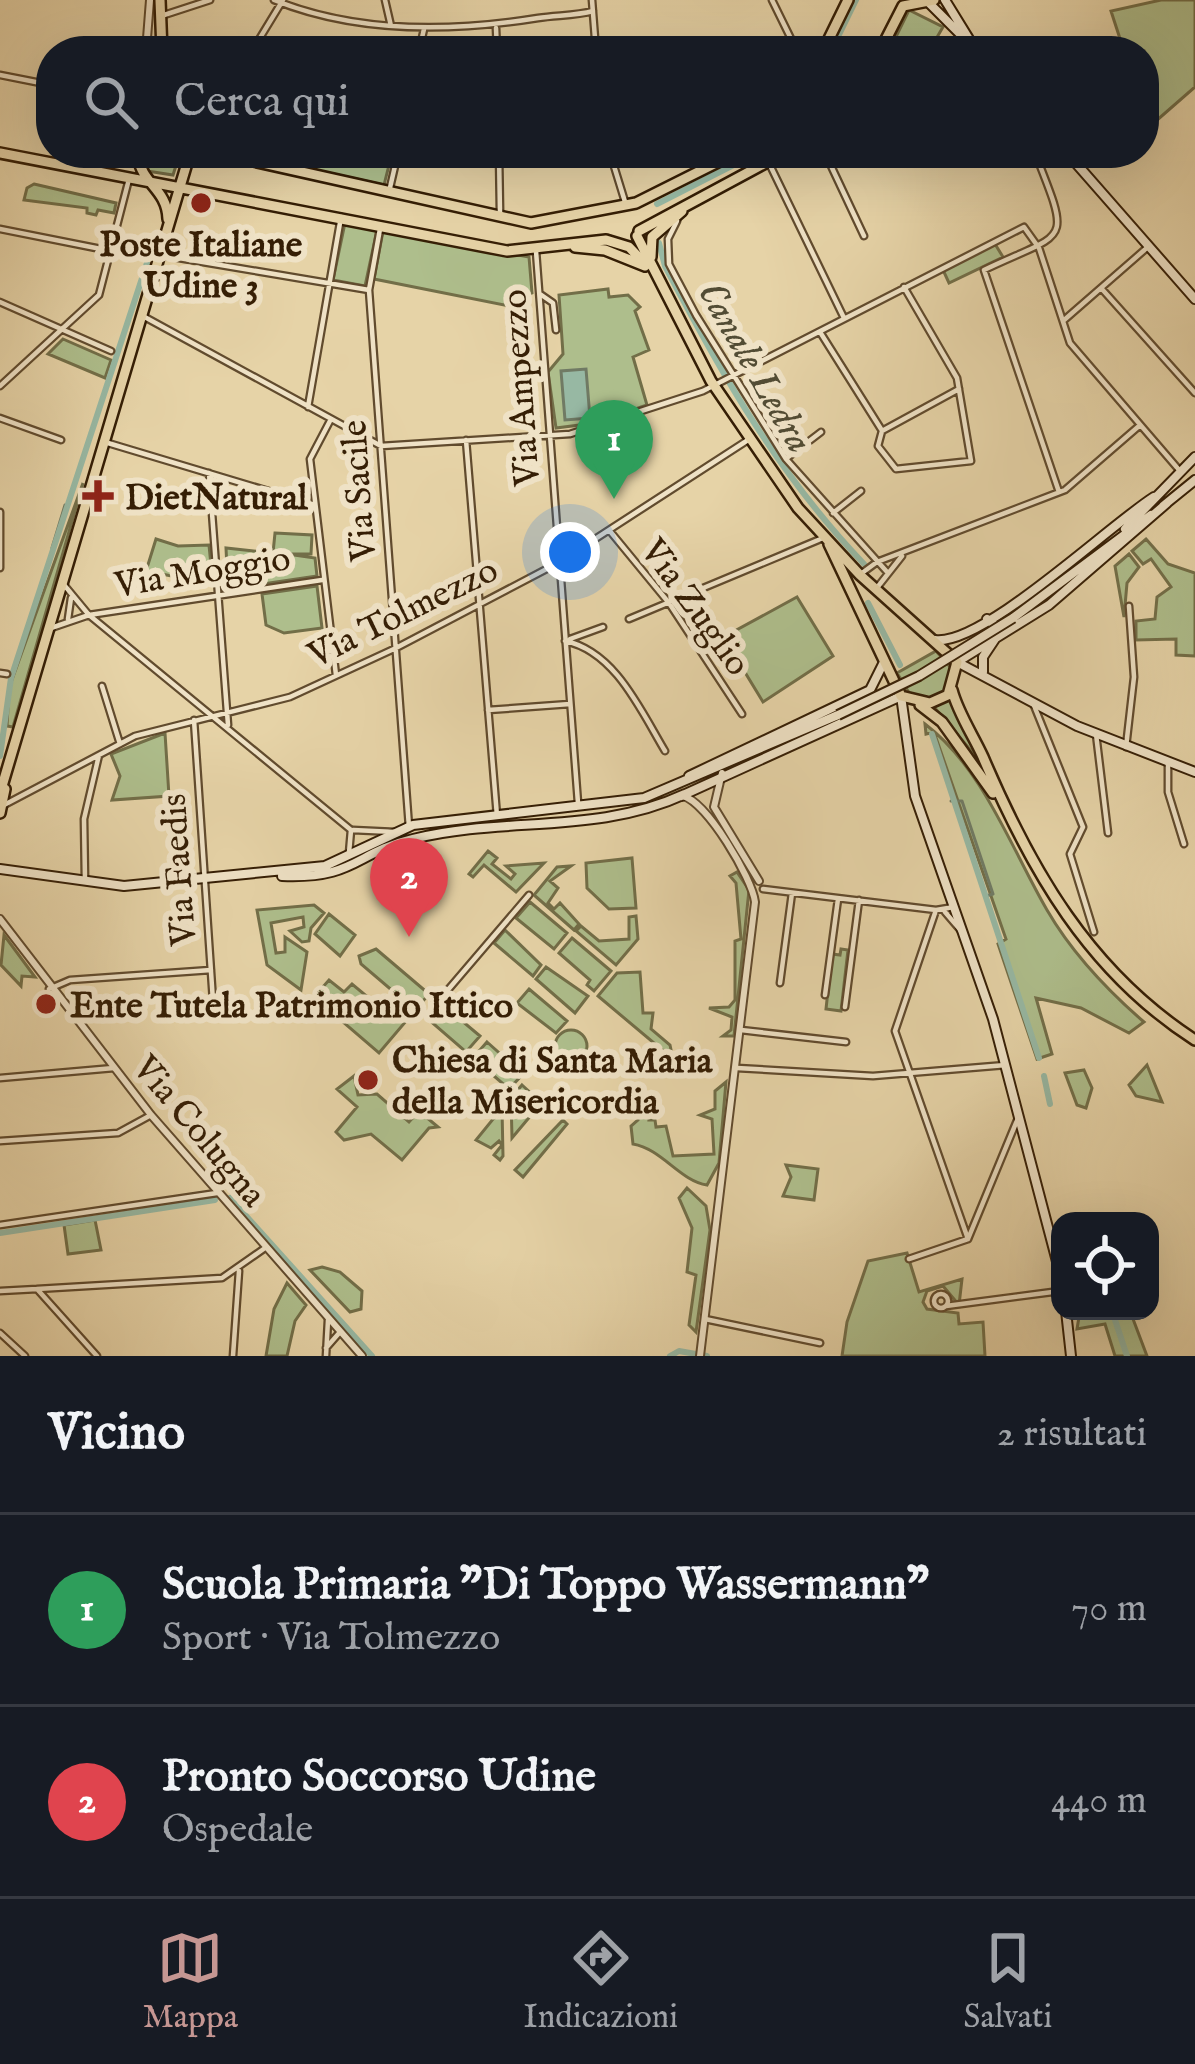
<!DOCTYPE html>
<html lang="it">
<meta charset="utf-8">
<style>
:root{--surface:#171b24;--page:#20242c;--text:#f1f3f6;--muted:#9ea1a6;--line:#363941;--accent:#c59692}
body{margin:0;font-family:"IM FELL English",serif;background:var(--page);color:var(--text)}
.controls{position:absolute;right:36px;bottom:36px;display:grid;overflow:hidden;border-radius:24px;box-shadow:0 12px 48px #0002}
.controls button{width:108px;height:108px;display:grid;place-items:center;padding:0;border:0;border-bottom:3px solid var(--line);background:var(--surface);color:var(--text);font:60px sans-serif}
.you{position:absolute;left:570px;top:552px;width:42px;height:42px;margin:-30px;border:9px solid #fff;border-radius:50%;background:#1a73e8;box-shadow:0 0 0 18px #1a73e833}
.badge{display:grid;place-items:center;width:78px;height:78px;border-radius:50%;background:var(--accent);color:#fff;font-size:39px;font-weight:700}
.pin{position:absolute;translate:-50% -99px;filter:drop-shadow(0 3px 6px #0008)}
.pin::after{content:'';position:absolute;top:63px;width:42px;height:36px;background:inherit;clip-path:polygon(0 0,100% 0,50% 100%)}
.list{margin:0;padding:0;list-style:none}
h2{display:flex;justify-content:space-between;align-items:center;height:156px;margin:0;padding:0 48px;font-size:51px}
h2 small{font-size:39px;font-weight:400;color:var(--muted)}
.list li{display:grid;grid-template-columns:78px 1fr auto;gap:36px;align-items:center;box-sizing:border-box;height:192px;padding:0 48px;border-top:3px solid var(--line)}
.list b{display:block;font-size:45px;white-space:nowrap}
.list p{margin:0;font-size:39px;white-space:nowrap;color:var(--muted)}
.list em{font-size:39px;font-style:normal;color:var(--muted)}
.icon{flex:none;width:66px;height:66px;fill:none;stroke:currentColor;stroke-width:2;stroke-linecap:round;stroke-linejoin:round}
.map{position:relative;flex:none;width:1195px;height:1356px;overflow:hidden}
.search{position:absolute;background:var(--surface);box-shadow:0 12px 48px #0002;left:36px;right:36px;top:36px;height:132px;display:flex;align-items:center;gap:30px;box-sizing:border-box;padding:0 42px;border-radius:48px;color:var(--muted);font-size:45px}
.sheet{height:540px;background:var(--surface)}
nav{display:flex;justify-content:space-around;align-items:center;box-sizing:border-box;height:168px;border-top:3px solid var(--line);background:var(--surface);font-size:33px;color:var(--muted)}
nav a{display:grid;justify-items:center;gap:6px}
nav .on{color:var(--accent)}
.map>svg:first-child{display:block}
.green{fill:#aebe8c;stroke:#726e48;stroke-width:3}
.water{fill:#97b8a3;stroke:#707a64;stroke-width:3}
.lines{fill:none;stroke-linecap:round;stroke-linejoin:round}
.stream{stroke:#707a64;stroke-width:3}
.canal{stroke:#97b8a3;stroke-width:6}
.minor-casing{stroke:#614b2e;stroke-width:9}
.tertiary-casing{stroke:#614b2e;stroke-width:10}
.secondary-casing{stroke:#351e05;stroke-width:12}
.primary-casing{stroke:#351e05;stroke-width:14}
.minor{stroke:#efe2c6;stroke-width:4.5}
.tertiary{stroke:#efe2c6;stroke-width:6}
.secondary{stroke:#efe2c6;stroke-width:8}
.primary{stroke:#e6d3a7;stroke-width:9}
.secondary-bridge-casing{stroke:#351e05;stroke-width:12;stroke-linecap:butt}
.secondary-bridge{stroke:#efe2c6;stroke-width:8}
.poi-dot{fill:#8f2418;stroke:#efe2c6;stroke-width:4.5}
.labels{text-anchor:middle;stroke-width:12;stroke-linejoin:round;paint-order:stroke}
.poi-label{font-size:36px;font-weight:bold;fill:#351e05;stroke:#efe2c6;text-anchor:start}
.street-label{font-size:36px;fill:#351e05;stroke:#efe2c6}
.water-label{font-size:39px;font-style:italic;fill:#524c34;stroke:#efe2c6}
</style>
<div class="map">
<svg width="1195" height="1356" viewBox="0 0 1195 1356">
<rect width="100%" height="100%" fill="#e6d3a7"/>
<filter id="stains"><feTurbulence type="fractalNoise" baseFrequency=".00167" numOctaves="4"/><feColorMatrix values="0 0 0 0 .2 0 0 0 0 .09 0 0 0 0 .02 0 0 0 .5 -.17"/></filter>
<radialGradient id="worn" r=".72"><stop offset=".6" stop-color="#630" stop-opacity="0"/><stop offset="1" stop-color="#630" stop-opacity=".3"/></radialGradient>
<path class="green" d="M1161,0H1195V87L1148,128L1144,51H1124L1111,11Z
M909,10L943,27L929,51H889Z
M151,153H180L173,175L147,171Z
M324,153H392L384,185L315,170Z
M34,184L116,203L114,213L98,210L96,215L87,213V208L24,200L27,188Z
M345,223L377,230L365,286L333,280Z
M383,231L529,257L532,293L509,306L374,279Z
M995,244L1003,257L949,283L943,270Z
M608,289L609,297L628,295L640,307L635,311L649,350L633,357L647,405L595,423L556,428L548,372L563,354L559,295Z
M63,339L111,360L105,378L48,354Z
M83,483L13,727L7,726L9,688Z
M275,533L312,535L311,554H287L315,558L317,576L228,589L226,548L273,553Z
M156,539L178,546L209,545L212,575L182,578L146,571Z
M1146,539L1168,564L1195,573V656L1176,655V639L1136,640V621L1155,619L1157,597L1171,587L1151,559L1143,564L1132,551Z
M1129,554L1139,567L1127,583L1124,617L1115,566Z
M317,586L322,628L284,633L266,625L262,594Z
M797,597L833,656L763,702L743,669L731,633Z
M936,651L952,669L946,691L929,700L911,696L897,673Z
M950,699L976,750L973,753L934,707Z
M925,724C983,768 1011,848 1047,910C1072,953 1107,990 1144,1022L1129,1033L1081,1008L1036,998L1052,1054L1037,1059L998,944L1006,939L934,732L926,734Z
M165,733L169,796L112,800L120,776L111,754Z
M488,851L497,858L492,864L511,879L515,874L506,866L544,863L516,892L484,865L473,877L469,874Z
M632,858L636,908L609,909L587,888L586,863Z
M571,866L550,881L558,888L548,903L554,909L560,903L579,924L574,930L534,895L557,867Z
M737,872L749,890L734,1036H723L731,1030L732,1017L709,1008L729,1007L735,1000V941L741,939L736,883L730,876Z
M530,902L567,933L554,949L516,918Z
M314,905L324,913L311,928L309,941L302,942L290,931L304,927L303,917L271,923L276,953L285,952V937L307,952L301,990L267,965L257,910Z
M329,914L355,935L340,956L315,934Z
M636,916L638,939L616,965L576,931L581,926L599,941L629,939V917Z
M505,930L541,965L533,976L494,943Z
M4,935L35,977L22,976L21,986L1,965Z
M572,938L611,971L594,991L587,985L590,980L559,953Z
M376,949L429,994L379,1053L314,997L329,980L344,992L352,984L388,1014L401,998L361,964L359,956Z
M841,949L848,950L841,1011L826,1009L832,954L840,955Z
M546,967L588,996L575,1013L536,979Z
M640,972L643,1013H653L651,1029L670,1045L673,1059L598,996L617,973Z
M529,989L567,1021L556,1033L517,1003Z
M443,1005L480,1036L466,1052L429,1020Z
M555 1046a16 16 0 1 1 32 0a16 16 0 1 1-32 0Z
M487,1042L523,1074L509,1089L473,1058Z
M1147,1065L1162,1102L1136,1096L1129,1085Z
M1084,1070L1092,1088L1086,1108L1077,1105L1065,1073Z
M354,1076L358,1095L377,1094L409,1122L419,1111L438,1127L429,1128L402,1160L371,1134L344,1140L336,1132L357,1107L337,1089Z
M726,1082L719,1163L707,1185C680,1181 662,1149 633,1144L631,1126L638,1120L636,1107L642,1098L652,1099L649,1120H655L656,1127L666,1126L673,1156L714,1154L712,1119L700,1115L715,1109V1091Z
M522,1085L535,1097L526,1108L532,1114L512,1138L511,1098Z
M502,1108L503,1156L500,1160L494,1155L502,1145L499,1141L491,1148L476,1140Z
M563,1120L567,1124L523,1177L515,1170Z
M786,1165L818,1169L814,1200L783,1196L791,1177Z
M687,1188L706,1206L710,1230L696,1332L689,1325L696,1275L687,1272L692,1228L679,1198Z
M95,1220L101,1250L68,1254L64,1225Z
M907,1253L919,1292L962,1279L959,1305L943,1286L927,1291L923,1302L927,1309L958,1313L959,1324L983,1322L985,1356H842L847,1322L868,1261Z
M322,1267L340,1272L362,1291L361,1309L350,1312L310,1270Z
M287,1283L306,1305L295,1321L287,1356H266L274,1309Z
M1080,1311H1130L1147,1356H1115L1105,1324L1077,1329Z"/>
<path class="water" d="M586,369L590,418L565,420L561,371Z"/>
<g class="lines">
<path class="stream" d="M52,548L65,505
M951,801H962L993,894L986,896"/>
<path class="canal" d="M831,51L856,0
M657,204L757,153
M659,243L665,266C722,375 778,474 864,564
M868,603L900,665
M932,734L1039,1058
M0,756L11,678L147,263
M1044,1076L1050,1104
M230,1198L372,1356
M0,1233L215,1200
M1112,1311L1127,1356
M670,1356L679,1351L707,1356"/>
<g class="minor-casing">
<path id="minor" d="M274,0C358,34 451,32 538,18C556,15 575,16 593,11
M385,0L391,26
M592,0L596,51
M772,0L797,51
M161,16L210,0
M496,28L497,51
M252,51L283,0
M419,51L424,29
M0,75L51,85
M499,153L500,213
M610,153L626,205
M825,153L864,236
M1035,153C1072,247 1068,230 984,270L1059,492
M768,161L844,318
M389,192L398,153
M677,221L668,239L669,264L696,315L786,459L888,573
M0,229L111,251
M380,229L369,290L409,827
M536,251L578,803
M161,255L369,290
M1101,288L1195,393
M540,294L553,303L556,330
M0,302L111,351
M141,315L381,446L570,434L703,391L1024,227L1039,248L1070,343L1180,471
M1063,321L1149,246
M820,332L881,429
M0,386L99,295L129,179
M308,407L341,217
M0,418L61,440
M331,419L310,459L336,675
M882,431L878,446L896,469L971,461L957,378L904,287
M882,431L959,389
M466,440L497,816
M108,443L315,505
M787,458L821,432
M209,473L228,725
M0,512V568
M833,513L861,491
M609,530L669,603L742,714
M862,573L877,562L1065,490L1139,426
M65,586L89,615L351,830
M876,589L902,556
M68,619L71,598
M629,619L823,538
M51,628L89,615L322,580
M570,639L603,627
M565,641C615,651 641,711 665,751
M0,673L7,674
M102,686L120,744
M1033,703L1083,827L1070,854L1094,932
M488,710L570,704
M194,720L214,1016
M1096,734L1108,833
M1126,747L1134,677L1129,606
M1168,764V792L1184,844
M4,805L135,736L290,697L396,648L558,563L748,440
M353,830L395,832
M349,853L351,830
M85,880L84,819L99,755
M763,889L936,910L954,907
M936,910L895,1031L968,1239
M945,912L963,933
M780,983L792,893
M49,989L70,980L211,970
M825,995L838,899
M441,998L529,895
M845,1007L859,900
M741,1030L846,1042
M737,1068L873,1076L1006,1065
M0,1078L114,1068
M0,1141L118,1133L151,1115
M0,1225L217,1193
M968,1239L1018,1118
M909,1259L968,1239
M37,1289L222,1278L265,1248
M0,1291L37,1289L97,1356
M934 1301a7 7 0 1 1 14 0a7 7 0 1 1-14 0Z
M946,1306L1060,1291
M705,1319L820,1343
M0,1333L25,1356
M326,1348L340,1332
M233,1356L239,1271
M326,1356L328,1320"/>
</g>
<g class="tertiary-casing">
<path id="tertiary" d="M146,51L150,0
M722,773L714,807L759,881
M683,796C707,802 752,878 755,902L700,1356
M0,919L151,1115L362,1356"/>
</g>
<g class="secondary-casing">
<path id="secondary" d="M945,0L969,39
M927,1L977,51
M1067,153L1195,299
M1163,506L1195,480
M1125,529L1195,457
M1013,618L1151,515
M935,640C983,646 1108,526 1154,497
M957,662L1049,605L1167,503
M957,662L1077,726L1195,772
M983,672V657L1001,630L987,619
M689,776L870,690L883,664
M681,796L901,696L915,796L993,1019L1060,1273
M0,869L124,886L325,866L413,825L644,798L838,715
M282,876C356,879 354,853 413,839C504,816 597,835 685,794
M1066,1311L1071,1356"/>
</g>
<g class="primary-casing">
<path id="primary" d="M160,0L162,51
M823,51L848,0
M880,51L903,6L934,0
M0,153L507,251L606,240L629,247L646,265
M217,153L531,223L636,203L736,153
M138,157C142,184 167,189 168,219
M639,231L784,153
M637,236L711,381L798,508L860,575L957,662L948,695L930,703L901,696L829,544
M575,247L605,250L645,266
M651,257L652,237L682,211
M952,690C958,713 973,735 983,757C1031,870 1089,972 1195,1040
M920,705L942,722L993,793
M0,793L190,153
M0,813L5,789"/>
</g>
<use href="#minor" class="minor"/>
<use href="#tertiary" class="tertiary"/>
<use href="#secondary" class="secondary"/>
<use href="#primary" class="primary"/>
<g class="secondary-bridge-casing">
<path id="secondary-bridge" d="M838,715L919,676L1013,618"/>
</g>
<use href="#secondary-bridge" class="secondary-bridge"/>
</g>
<g class="poi-dot">
<circle cx="201" cy="203" r="12"/>
<path d="M92 478h12v12h12v12h-12v12h-12v-12h-12v-12h12z"/>
<circle cx="46" cy="1004" r="12"/>
<circle cx="368" cy="1080" r="12"/>
</g>
<g class="labels">
<g class="poi-label">
<text x="201" y="256" text-anchor="middle">Poste Italiane<tspan x="201" dy="41">Udine 3</tspan></text>
<text x="125" y="509">DietNatural</text>
<text x="70" y="1017">Ente Tutela Patrimonio Ittico</text>
<text x="392" y="1072">Chiesa di Santa Maria<tspan x="392" dy="41">della Misericordia</tspan></text>
</g>
<g class="street-label">
<text transform="translate(519 388) rotate(-94)" y="13">Via Ampezzo</text>
<text transform="translate(357 491) rotate(-94)" y="13">Via Sacile</text>
<text transform="translate(202 570) rotate(-9)" y="13">Via Moggio</text>
<text transform="translate(697 606) rotate(54)" y="13">Via Zuglio</text>
<text transform="translate(402 611) rotate(-26)" y="13">Via Tolmezzo</text>
<text transform="translate(177 870) rotate(-94)" y="13">Via Faedis</text>
<text transform="translate(201 1130) rotate(50)" y="13">Via Colugna</text>
</g>
<g class="water-label">
<text transform="translate(757 366) rotate(60)" y="14">Canale Ledra</text>
</g>
</g>
<rect width="100%" height="100%" filter="url(#stains)"/>
<rect width="100%" height="100%" fill="url(#worn)"/>
</svg>
<div class="controls">
<button><svg class="icon" aria-label="locate" viewBox="0 0 24 24"><circle cx="12" cy="12" r="6"/><path d="M12 2v4M12 18v4M2 12h4M18 12h4"/></svg></button>
</div>
<div class="you"></div>
<div class="pin badge" style="left:614px;top:499px;background:#2e9e5b">1</div>
<div class="pin badge" style="left:409px;top:937px;background:#e0444e">2</div>
<div class="search"><svg class="icon" aria-label="search" viewBox="0 0 24 24"><circle cx="10" cy="10" r="6"/><path d="M15 15l6 6"/></svg>Cerca qui</div>
</div>
<section class="sheet">
<h2>Vicino<small>2 risultati</small></h2>
<ul class="list">
<li><span class="badge" style="background:#2e9e5b">1</span><div><b>Scuola Primaria &quot;Di Toppo Wassermann&quot;</b><p>Sport · Via Tolmezzo</p></div><em>70 m</em></li>
<li><span class="badge" style="background:#e0444e">2</span><div><b>Pronto Soccorso Udine</b><p>Ospedale</p></div><em>440 m</em></li>
</ul>
</section>
<nav>
<a class="on"><svg class="icon" aria-label="map" viewBox="0 0 24 24"><path d="M3 6l6-2 6 2 6-2v14l-6 2-6-2-6 2zM9 4v14M15 6v14"/></svg>Mappa</a>
<a><svg class="icon" aria-label="directions" viewBox="0 0 24 24"><path d="M12 3l9 9-9 9-9-9zM9 14v-3h6M13 9l2 2-2 2"/></svg>Indicazioni</a>
<a><svg class="icon" aria-label="saved" viewBox="0 0 24 24"><path d="M7 4h10v16l-5-4-5 4z"/></svg>Salvati</a>
</nav>
